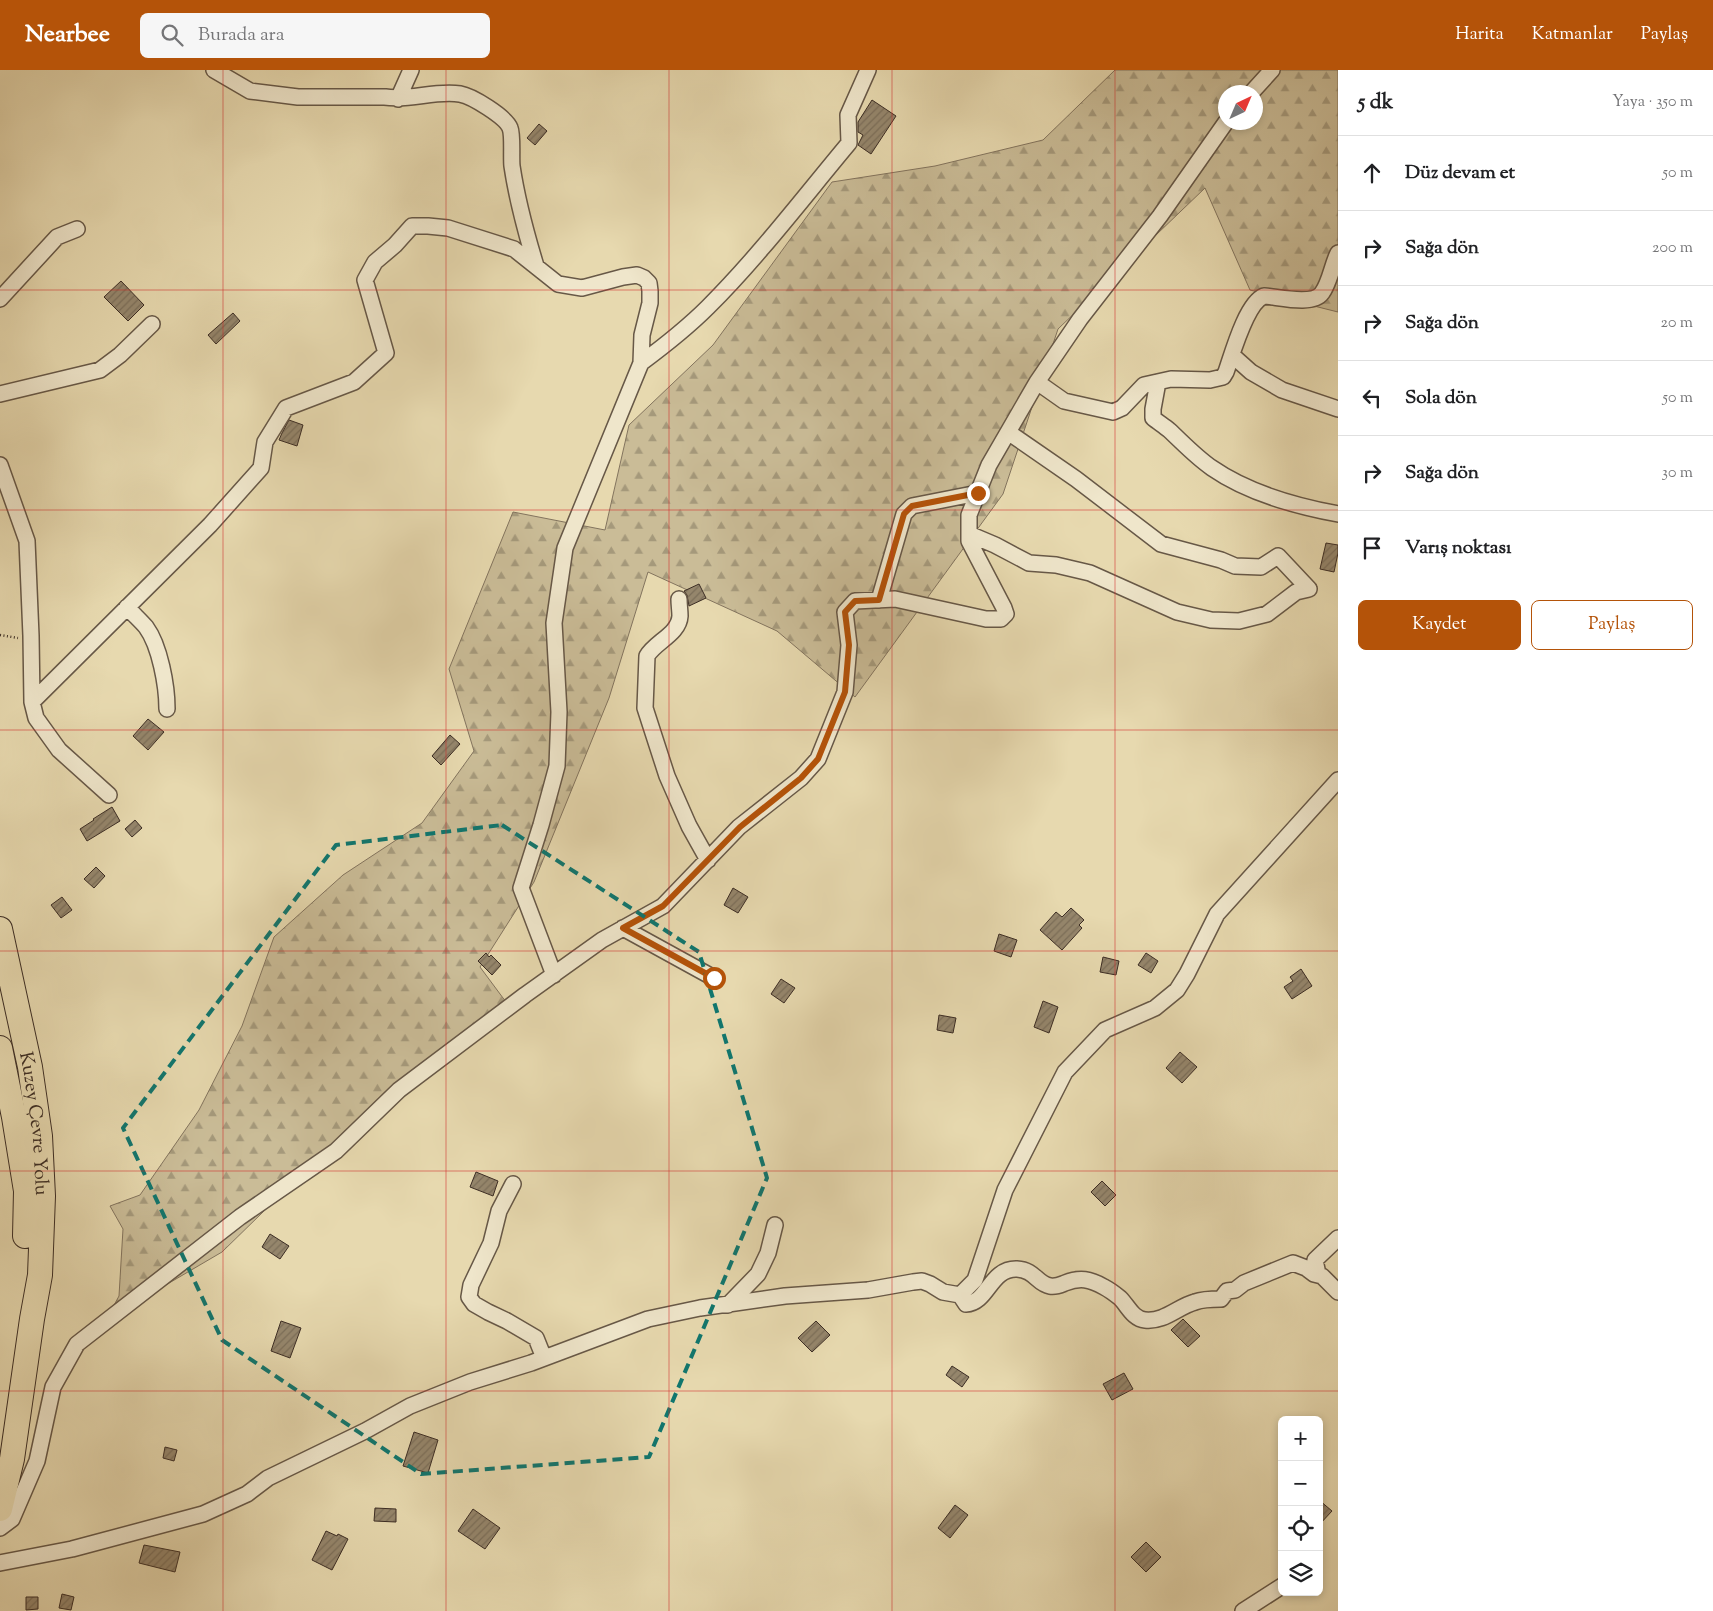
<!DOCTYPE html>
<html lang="tr">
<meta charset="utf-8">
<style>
:root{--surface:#fff;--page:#f6f6f6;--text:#202124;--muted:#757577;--line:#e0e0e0;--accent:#b45309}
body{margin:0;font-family:"Sorts Mill Goudy",serif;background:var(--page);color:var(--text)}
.controls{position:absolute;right:15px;bottom:15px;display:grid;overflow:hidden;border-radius:8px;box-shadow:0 2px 8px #0003}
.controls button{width:45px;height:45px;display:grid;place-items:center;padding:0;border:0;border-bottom:1px solid var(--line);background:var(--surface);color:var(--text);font:25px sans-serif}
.compass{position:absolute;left:1218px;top:15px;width:45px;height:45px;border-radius:50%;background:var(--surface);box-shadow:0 2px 8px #0003;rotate:44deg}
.stop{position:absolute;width:15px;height:15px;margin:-11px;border:4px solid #b45309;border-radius:50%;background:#fff}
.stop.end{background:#b45309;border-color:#fff;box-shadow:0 1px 5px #0008}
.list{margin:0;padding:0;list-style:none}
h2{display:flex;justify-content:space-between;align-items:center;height:65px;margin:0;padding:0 20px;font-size:21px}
h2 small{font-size:16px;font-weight:400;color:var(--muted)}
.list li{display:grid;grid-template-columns:32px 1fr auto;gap:15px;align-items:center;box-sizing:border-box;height:75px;padding:0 20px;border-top:1px solid var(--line)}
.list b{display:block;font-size:19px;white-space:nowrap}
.list em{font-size:16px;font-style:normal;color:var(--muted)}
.actions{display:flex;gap:10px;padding:15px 20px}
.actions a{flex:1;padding:11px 0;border:1px solid var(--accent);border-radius:8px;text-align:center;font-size:18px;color:var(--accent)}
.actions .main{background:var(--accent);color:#fff}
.icon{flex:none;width:28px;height:28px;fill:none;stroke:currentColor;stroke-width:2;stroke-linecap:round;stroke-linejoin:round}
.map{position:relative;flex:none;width:1338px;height:1541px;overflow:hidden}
header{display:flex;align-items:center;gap:30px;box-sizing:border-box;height:70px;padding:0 25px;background:var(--accent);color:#fff}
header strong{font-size:24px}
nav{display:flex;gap:28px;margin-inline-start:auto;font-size:18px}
.search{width:350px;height:45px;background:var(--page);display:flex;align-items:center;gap:12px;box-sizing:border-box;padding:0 18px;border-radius:8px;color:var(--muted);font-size:19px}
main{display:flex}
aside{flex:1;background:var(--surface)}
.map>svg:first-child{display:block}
.forest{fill:url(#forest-firs);stroke:#83745e;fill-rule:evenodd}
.building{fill:url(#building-hatch);stroke:#3c2d24}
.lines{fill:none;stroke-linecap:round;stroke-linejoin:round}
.minor-casing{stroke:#675847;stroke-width:18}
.primary-casing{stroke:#3c2d24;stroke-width:26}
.path{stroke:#3c2d24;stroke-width:2.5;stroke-dasharray:1 2.5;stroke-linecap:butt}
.minor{stroke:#efe6cb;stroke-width:15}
.primary{stroke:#e7d9af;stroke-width:24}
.route{stroke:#b45309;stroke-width:6}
.marked{fill:none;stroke:#0f766e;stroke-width:4;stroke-dasharray:10 6;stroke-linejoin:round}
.grid{fill:none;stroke:#d62828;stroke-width:1;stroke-opacity:0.55}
.labels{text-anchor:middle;stroke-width:4;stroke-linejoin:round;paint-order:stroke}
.street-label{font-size:19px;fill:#3c2d24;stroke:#efe6cb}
</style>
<header>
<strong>Nearbee</strong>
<div class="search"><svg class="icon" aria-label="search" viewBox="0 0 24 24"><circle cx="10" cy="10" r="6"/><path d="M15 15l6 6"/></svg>Burada ara</div>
<nav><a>Harita</a><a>Katmanlar</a><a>Paylaş</a></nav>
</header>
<main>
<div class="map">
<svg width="1338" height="1541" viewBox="0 0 1338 1541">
<defs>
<pattern id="forest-firs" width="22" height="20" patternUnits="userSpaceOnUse" patternTransform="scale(1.25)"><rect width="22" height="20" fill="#cabc97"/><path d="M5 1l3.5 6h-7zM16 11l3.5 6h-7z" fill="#a5997b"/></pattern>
<pattern id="building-hatch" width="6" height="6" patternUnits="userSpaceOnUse" patternTransform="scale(1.25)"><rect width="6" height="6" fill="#95866c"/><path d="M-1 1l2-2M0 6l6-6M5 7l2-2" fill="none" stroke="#7b6e59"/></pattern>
</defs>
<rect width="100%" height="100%" fill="#e7d9af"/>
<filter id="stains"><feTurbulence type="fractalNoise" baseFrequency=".004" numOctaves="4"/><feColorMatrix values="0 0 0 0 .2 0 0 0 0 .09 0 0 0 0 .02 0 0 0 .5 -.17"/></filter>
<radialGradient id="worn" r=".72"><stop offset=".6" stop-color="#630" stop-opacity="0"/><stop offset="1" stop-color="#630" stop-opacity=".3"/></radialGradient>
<path class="forest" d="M1115,0H1338V242L1250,220L1205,118L1058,259L1003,424L855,627L777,561L648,502L609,628L534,812L480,897L506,932L382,1026L222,1182L106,1250L119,1226L123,1159L110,1136L140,1125L199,1040L242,956L274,867L343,805L422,753L474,681L449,599L513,442L605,460L629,355L713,275L832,112L935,96L1043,70ZM1226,22H1256V52H1226Z"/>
<path class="building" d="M872,30L896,46L871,84L858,75L863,65L858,62V52Z
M539,54L547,61L535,75L527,68Z
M121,211L144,235L128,251L104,227Z
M233,243L240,251L216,274L208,265Z
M289,350L303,355L297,376L279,370L282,363Z
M1326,473L1338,475V483L1334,502L1320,499Z
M699,514L706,528L689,536L687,525L684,521Z
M148,649L164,662L148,680L133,666Z
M450,665L460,674L441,695L432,686Z
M112,737L120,751L87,771L80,759L94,750L93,749Z
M135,750L142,758L132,767L125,759Z
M96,797L105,806L94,818L84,809Z
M733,818L748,827L738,843L724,835Z
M62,827L72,840L61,848L51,835Z
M1071,838L1084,850L1079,855L1082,858L1062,880L1040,860L1056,842L1062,847Z
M999,864L1017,870L1011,887L994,881Z
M486,883L489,887L491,885L501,895L492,905L478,891Z
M1146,883L1158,891L1151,903L1138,895Z
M1103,887L1119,891L1116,905L1100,902Z
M1301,899L1312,916L1292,929L1284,917L1293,911L1290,907Z
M781,909L795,918L784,933L771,924Z
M1043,931L1058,937L1049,963L1034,957Z
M939,945L956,948L953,963L937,960Z
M1180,982L1197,997L1182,1013L1166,998Z
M476,1102L498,1111L493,1126L470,1117Z
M1102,1111L1116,1125L1105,1136L1091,1122Z
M270,1164L289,1176L280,1189L262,1177Z
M1183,1249L1200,1266L1188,1277L1171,1260Z
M281,1251L301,1258L290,1288L271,1281Z
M816,1251L830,1265L812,1282L798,1268Z
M952,1296L969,1307L962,1317L946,1305Z
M1124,1303L1133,1319L1112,1330L1103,1314Z
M414,1362L438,1370L428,1403L403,1396Z
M165,1377L177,1380L174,1391L163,1388Z
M1319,1430L1332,1441L1319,1455Z
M955,1435L968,1445L950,1468L938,1458Z
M375,1438L396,1439V1452L374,1451Z
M473,1439L500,1458L485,1479L458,1461Z
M326,1461L337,1466L338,1464L348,1469L332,1500L312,1490Z
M1146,1472L1161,1487L1146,1502L1131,1487Z
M144,1475L180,1482L175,1502L139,1493Z
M62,1524L74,1527L71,1540L59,1538Z
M26,1527H38V1539L26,1540Z"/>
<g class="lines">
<g class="minor-casing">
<path id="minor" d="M214,0L250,21L298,27H385C410,31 435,20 460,24C472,26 506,47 510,58C513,65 511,87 512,96C517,130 526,163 536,196
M1252,22L1272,0
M398,29L411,0
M0,229L57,167L77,159
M1232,285L1251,302L1282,320L1338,339
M641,293C664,276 687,258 708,237C759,186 803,128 849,73L848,45L868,0
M1037,312L1064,331L1113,342L1122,338L1144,315L1171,309L1210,310L1223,307L1226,302C1232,285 1246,233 1264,226C1279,227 1313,236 1322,223C1330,212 1332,195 1338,183
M1158,312L1153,339V348C1158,352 1164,356 1169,360C1183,373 1196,387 1212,398C1248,423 1295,436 1338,444
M0,324L100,300L120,285L152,254
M1008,362L1076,409L1161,474L1221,490L1235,496L1261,497L1278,486L1309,519
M0,395L27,471L31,566L32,632L36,648L59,680L109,725
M969,464L995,475L1029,493L1056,495L1090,503L1177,542L1211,550L1239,551L1267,544L1296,522L1309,519
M679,529C679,535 680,541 680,546C679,564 655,572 647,586L645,638L667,706L689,756L708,790
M879,530L904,444L912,436L978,423
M127,537C133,544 140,550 146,557C160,576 167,616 167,639
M32,632L210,455L261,398L265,372L286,338L354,312L386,283L365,210L375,192L395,175L412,156H428L448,158L514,179L558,214L582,218L623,207L637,205L644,208L649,213L650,221V233L642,265L641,293L565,478L554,553L559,642L557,696L541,755L521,818L554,905
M623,858L714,908
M513,1114L499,1141L491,1173L471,1215L469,1227L474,1234L488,1242L507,1251L536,1268L544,1288
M1318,1204L1315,1190L1338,1168
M960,1225L966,1234C988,1233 990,1198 1017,1199C1035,1200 1037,1214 1050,1216C1056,1217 1060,1215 1065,1213C1080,1207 1090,1209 1104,1217C1110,1220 1115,1224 1120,1228C1128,1236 1133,1249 1145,1250C1165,1252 1177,1237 1195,1232C1203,1229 1212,1229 1221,1229L1227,1221L1235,1220L1244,1213L1293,1193L1306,1198L1314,1204L1322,1206L1338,1222
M728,1235L758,1204L768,1183L775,1155
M0,1458L12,1449L37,1391L53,1317L77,1274L240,1147L336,1081L399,1020L525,925L602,870L663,836L739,757L801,708L818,689L845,622L849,575L845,542L855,531L895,529L986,549H1001L1006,544L1004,538L969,471V445L989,395L1037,312L1080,249L1160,146L1226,52
M0,1493L72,1479L203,1444L247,1424L268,1408L365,1361L410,1336L470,1312L531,1293L648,1249L700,1238L785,1226L868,1220L913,1212L922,1211L930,1214L943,1222L960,1225L975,1210L1005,1120L1065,1002L1105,960L1155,938L1177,920L1187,904L1217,844L1338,710
M1243,1541L1282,1516"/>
</g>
<g class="primary-casing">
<g id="primary">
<path id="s1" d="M0,859L30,997L40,1066L43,1126L40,1205L32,1249L12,1389L0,1439"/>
<path d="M0,978L14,1047L26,1121L25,1166"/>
</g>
</g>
<path class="path" d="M0,565L18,568"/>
<use href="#minor" class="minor"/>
<use href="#primary" class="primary"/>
</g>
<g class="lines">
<path class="route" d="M714,908L623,858L663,836L740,757L801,708L818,689L845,622L849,575L845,542L855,531L879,530L904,444L912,436L978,423"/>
</g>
<path class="marked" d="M502,755L699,882L767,1108L649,1387L421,1404L222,1270L123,1058L336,775Z"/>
<path class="grid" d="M223,0V1541M446,0V1541M669,0V1541M892,0V1541M1115,0V1541M0,220H1338M0,440H1338M0,660H1338M0,881H1338M0,1101H1338M0,1321H1338"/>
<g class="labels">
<g class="street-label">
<text dy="7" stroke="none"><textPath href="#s1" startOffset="198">Kuzey Çevre Yolu</textPath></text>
</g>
</g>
<rect width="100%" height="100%" filter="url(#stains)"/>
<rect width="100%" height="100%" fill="url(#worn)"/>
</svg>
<div class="controls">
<button>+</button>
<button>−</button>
<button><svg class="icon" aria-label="locate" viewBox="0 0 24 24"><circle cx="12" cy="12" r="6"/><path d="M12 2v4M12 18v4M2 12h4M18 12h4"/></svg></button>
<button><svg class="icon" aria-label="layers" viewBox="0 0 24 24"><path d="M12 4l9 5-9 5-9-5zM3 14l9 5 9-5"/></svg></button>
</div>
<svg class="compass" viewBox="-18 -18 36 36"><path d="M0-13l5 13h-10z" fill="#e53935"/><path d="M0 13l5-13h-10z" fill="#757577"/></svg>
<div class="stop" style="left:714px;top:908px"></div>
<div class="stop end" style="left:978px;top:423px"></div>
</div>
<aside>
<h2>5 dk<small>Yaya · 350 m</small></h2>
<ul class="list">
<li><svg class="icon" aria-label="ahead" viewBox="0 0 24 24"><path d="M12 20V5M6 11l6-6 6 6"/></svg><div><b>Düz devam et</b></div><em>50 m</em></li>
<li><svg class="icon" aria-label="right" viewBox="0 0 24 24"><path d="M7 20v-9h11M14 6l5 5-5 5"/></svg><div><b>Sağa dön</b></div><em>200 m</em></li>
<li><svg class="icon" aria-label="right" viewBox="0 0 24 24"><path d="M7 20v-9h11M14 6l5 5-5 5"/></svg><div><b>Sağa dön</b></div><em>20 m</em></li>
<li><svg class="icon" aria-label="left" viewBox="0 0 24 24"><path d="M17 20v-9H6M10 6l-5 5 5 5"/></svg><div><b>Sola dön</b></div><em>50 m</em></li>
<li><svg class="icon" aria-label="right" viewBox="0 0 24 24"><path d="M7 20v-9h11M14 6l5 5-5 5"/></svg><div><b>Sağa dön</b></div><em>30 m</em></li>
<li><svg class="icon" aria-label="arrive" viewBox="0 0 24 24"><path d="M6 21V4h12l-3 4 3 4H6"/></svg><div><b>Varış noktası</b></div></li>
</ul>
<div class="actions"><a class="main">Kaydet</a><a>Paylaş</a></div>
</aside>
</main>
